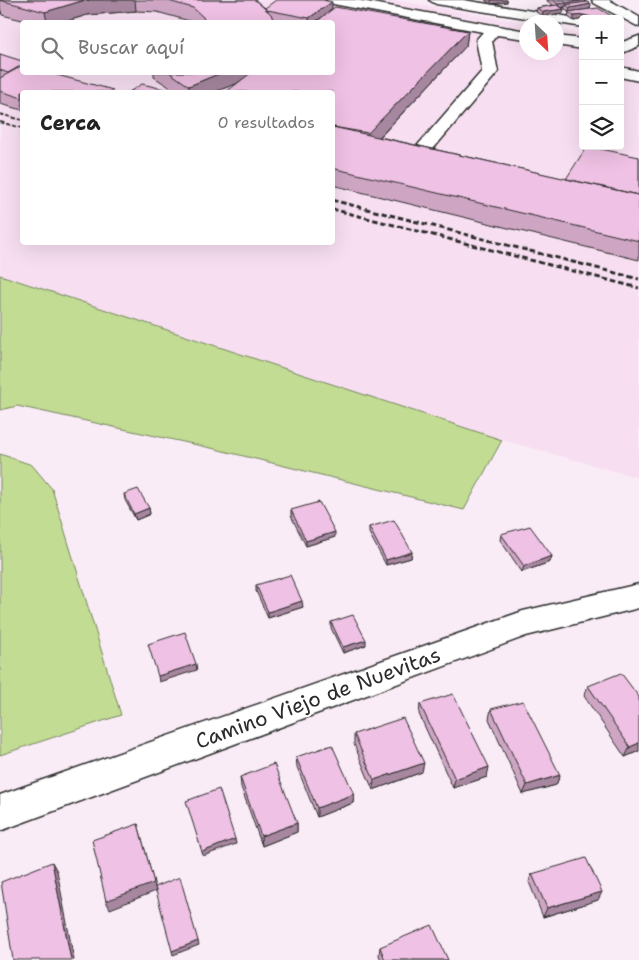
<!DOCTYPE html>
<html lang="es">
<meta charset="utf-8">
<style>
:root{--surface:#fff;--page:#f2f2f2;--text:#222;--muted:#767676;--line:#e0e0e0}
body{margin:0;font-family:"Shantell Sans",sans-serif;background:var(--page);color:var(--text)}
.controls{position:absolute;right:15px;top:15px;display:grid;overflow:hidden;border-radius:5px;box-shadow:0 5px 20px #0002}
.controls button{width:45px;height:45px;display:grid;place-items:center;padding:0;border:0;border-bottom:1px solid var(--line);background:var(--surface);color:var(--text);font:25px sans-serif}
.compass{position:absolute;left:519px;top:15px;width:45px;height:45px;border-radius:50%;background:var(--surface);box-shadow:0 5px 20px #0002;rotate:155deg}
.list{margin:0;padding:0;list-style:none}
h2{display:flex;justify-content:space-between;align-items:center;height:65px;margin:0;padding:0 20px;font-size:21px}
h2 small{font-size:16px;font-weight:400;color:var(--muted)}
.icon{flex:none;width:28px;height:28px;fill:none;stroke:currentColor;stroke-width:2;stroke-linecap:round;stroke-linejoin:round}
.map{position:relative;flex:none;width:639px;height:960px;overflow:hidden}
.search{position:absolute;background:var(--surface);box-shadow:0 5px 20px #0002;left:20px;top:20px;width:315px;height:55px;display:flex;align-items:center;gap:12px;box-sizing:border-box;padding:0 18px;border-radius:5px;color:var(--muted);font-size:19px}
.panel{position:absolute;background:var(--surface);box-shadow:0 5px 20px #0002;left:20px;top:90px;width:315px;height:155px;border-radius:5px}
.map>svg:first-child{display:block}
.built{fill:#f7dff1;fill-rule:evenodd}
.green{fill:#c2dc93;stroke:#76845f}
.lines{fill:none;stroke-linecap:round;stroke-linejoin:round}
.minor-casing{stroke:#2b2b2b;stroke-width:3}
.minor{fill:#fff;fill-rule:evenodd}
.rail-far1{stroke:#2b2b2b;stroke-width:2;stroke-dasharray:4.5 2;stroke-linecap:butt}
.rail{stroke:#2b2b2b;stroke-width:3;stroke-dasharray:5.5 3;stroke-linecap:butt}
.wall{fill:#cea6c4;stroke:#2b2b2b}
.shaded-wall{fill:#a787a0;stroke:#2b2b2b}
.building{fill:#efc1e4;stroke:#2b2b2b}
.labels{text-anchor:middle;stroke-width:4;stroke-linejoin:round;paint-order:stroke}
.near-street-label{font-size:21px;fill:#2b2b2b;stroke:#fff}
</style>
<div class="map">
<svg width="639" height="960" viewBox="0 0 639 960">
<rect width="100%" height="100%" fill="#faecf7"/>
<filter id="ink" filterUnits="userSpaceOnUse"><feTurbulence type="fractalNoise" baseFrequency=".02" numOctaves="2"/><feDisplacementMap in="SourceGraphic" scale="10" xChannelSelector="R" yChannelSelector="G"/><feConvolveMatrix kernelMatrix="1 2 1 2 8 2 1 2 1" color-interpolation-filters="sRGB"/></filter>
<g filter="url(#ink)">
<path class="built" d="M0,0H394L526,23V52H556L557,29L583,34V146H620V40L639,44V478L502,440L0,275ZM22,22H332V72H22ZM22,92H332V242H22Z"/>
<path class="green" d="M0,275L502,440L464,510L211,448L17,406L0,410Z
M0,454L32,465L52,489L121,715L0,755Z"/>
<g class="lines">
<g class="minor-casing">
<path id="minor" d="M326,0H356L526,31V39L497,35L492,41L498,72L423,161L417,163L411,161L408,157L411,153L482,71L476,40L483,32L333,4Z
M429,0H463L583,19V27L436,4Z
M592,0H609L639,17V27L594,3Z
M556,36L583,39V49L556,45Z
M639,36V46L620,54V43Z
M620,67L639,71V81L620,77Z
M639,584V608L526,636L0,831V795L523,611Z"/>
</g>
<use href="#minor" class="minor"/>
<path class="rail-far1" d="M0,114L22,120
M0,122L22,128"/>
<path class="rail" d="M332,200L639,279
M332,209L639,288"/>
</g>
<path class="wall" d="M0,0H255L265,8L332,10L468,31L466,46L380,137L566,179L639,157V260L332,185V92L239,82L214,92H129H177L154,77V72H332L331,11L315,22H286L273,20L274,22H193L157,12L136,11L87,15L64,22H30L2,15L0,7Z
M485,0H507V2L491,4Z
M547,0H586L585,2L590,9L615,19H583L574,21L568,17L569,12L565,10V7L562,8L563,13L542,16L536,12L537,8L553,5L547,1Z
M0,54L22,72V110L0,104Z
M124,494L149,508L150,514L136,520L125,500Z
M291,510L335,537L306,546L291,516Z
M369,527L412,552L411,558L386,565L369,533Z
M501,534L552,556L550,562L522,572L500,540Z
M256,585L303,607L268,618L256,591Z
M331,622L366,645L343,653L331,628Z
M588,686L639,751L625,757L584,696Z
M420,704L487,777L453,788L419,714Z
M491,709L560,775L556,785L523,794L489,719Z
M354,734L422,772L373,790L354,744Z
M296,757L354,794L353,803L317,817L297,767Z
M240,777L297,823V832L262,846L241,787Z
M532,874L598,900L543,917L529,882Z
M380,947L448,960H381L379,955Z"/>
<path class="shaded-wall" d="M85,0H135L136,11L87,15L64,22H47L45,12Z
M491,0H507V2L491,4Z
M586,0L585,4L566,5L565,7L558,8V4Z
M332,2V10L315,22H309V18Z
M591,4L590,9L569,12L570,8Z
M564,9L563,13L542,16L543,12Z
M584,15L583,19L574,21V16Z
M468,31L466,46L367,150L368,133Z
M223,72H255L236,84L214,92H189V86Z
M149,508L150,514L136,520L134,514Z
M335,532V537L306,546V541Z
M412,552L411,558L386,565V560Z
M552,556L550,562L522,572L524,566Z
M302,601L303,607L268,618V612Z
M366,640V645L343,653V647Z
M196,664L197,670L159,682L158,676Z
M639,743V751L625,757L630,747Z
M424,763L422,772L373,790L374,780Z
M489,767L487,777L453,788L455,779Z
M560,775L556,785L523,794L527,785Z
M354,794L353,803L317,817V808Z
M297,823V832L262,846L261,836Z
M138,824L156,891L110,909L106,901Z
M235,839L236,844L203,856L202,852Z
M52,862L57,871L74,960H71Z
M602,892L598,900L543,917L547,908Z
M198,941L199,945L173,955L172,951Z"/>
<path class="building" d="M0,0H89H85L45,12Z
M165,0H255L271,14L274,22H205L203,17L193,8Z
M276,0H323L332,2L309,18L267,10L265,8Z
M553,0H584L558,4Z
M587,2L591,4L570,8L566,5Z
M557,5L564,9L543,12L537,8Z
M335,7L468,31L368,133L333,127L639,195V241L332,168V92H226L252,72H332V22H316Z
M598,8L615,18L597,19L584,15L574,16L568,12Z
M0,54L22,61V65L8,73L0,70Z
M22,66V72H46L113,90L109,92H22V98L0,91V78Z
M169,72H223L189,86Z
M142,84L177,92H129Z
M587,146L639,157V195L566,179Z
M138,489L149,508L134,514L124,494Z
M319,502L335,532L306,541L291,510Z
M394,520L412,552L386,560L369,527Z
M530,526L552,556L524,566L501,534Z
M290,575L302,601L268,612L256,585Z
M353,615L366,640L343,647L331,622Z
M185,632L196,664L158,676L148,644Z
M621,673L639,697V743L630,747L588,686Z
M453,694L489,767L455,779L420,704Z
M523,701L560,775L527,785L491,709Z
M403,718L424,763L374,780L354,734Z
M332,745L354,794L317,808L296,757Z
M274,764L297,823L261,836L240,777Z
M219,789L235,839L202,852L186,801Z
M138,824L154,883L106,901L92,840Z
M586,858L602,892L547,908L532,874Z
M52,862L71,960H13L1,882Z
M180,877L198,941L172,951L155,887Z
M432,925L448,960H385L380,947Z"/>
</g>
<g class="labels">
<g class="near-street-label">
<text transform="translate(318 698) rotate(-20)" y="7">Camino Viejo de Nuevitas</text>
</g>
</g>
</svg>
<div class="controls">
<button>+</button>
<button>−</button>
<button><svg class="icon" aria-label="layers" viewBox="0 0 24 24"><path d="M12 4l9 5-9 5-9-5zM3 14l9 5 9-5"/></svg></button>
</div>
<svg class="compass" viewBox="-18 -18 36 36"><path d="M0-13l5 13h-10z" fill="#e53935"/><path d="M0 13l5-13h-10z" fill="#767676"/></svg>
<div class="search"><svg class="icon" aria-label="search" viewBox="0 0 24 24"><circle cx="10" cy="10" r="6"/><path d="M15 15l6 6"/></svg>Buscar aquí</div>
<section class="panel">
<h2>Cerca<small>0 resultados</small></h2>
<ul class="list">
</ul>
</section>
</div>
